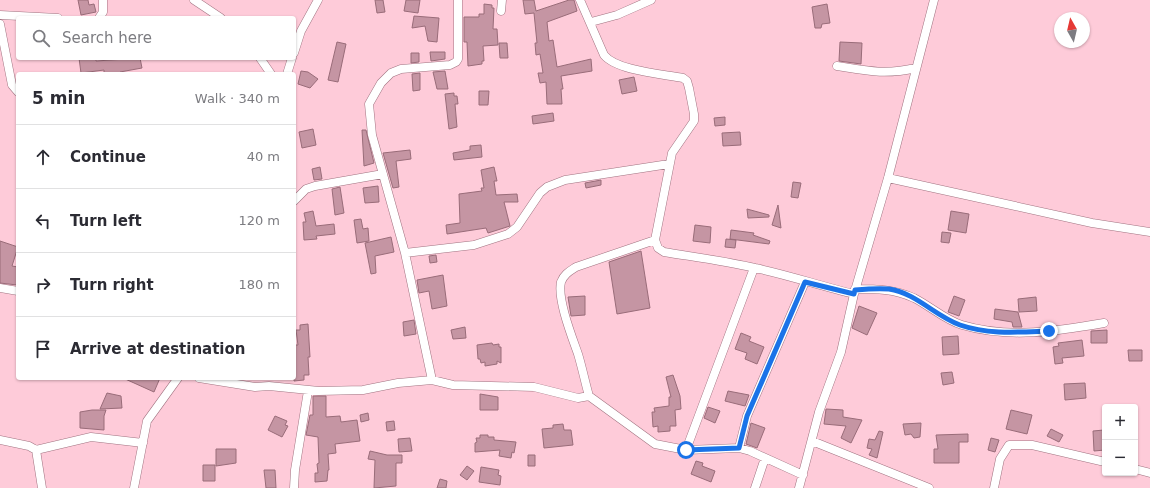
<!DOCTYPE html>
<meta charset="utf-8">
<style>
:root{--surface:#fff;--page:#f2f2f3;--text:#2b2b33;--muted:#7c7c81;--line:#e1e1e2}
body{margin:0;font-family:"DejaVu Sans",sans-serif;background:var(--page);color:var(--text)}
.controls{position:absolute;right:12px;bottom:12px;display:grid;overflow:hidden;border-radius:4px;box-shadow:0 1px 3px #0004}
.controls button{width:36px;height:36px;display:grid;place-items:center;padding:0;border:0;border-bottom:1px solid var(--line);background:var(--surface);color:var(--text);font:20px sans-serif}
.compass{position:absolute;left:1054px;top:12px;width:36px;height:36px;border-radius:50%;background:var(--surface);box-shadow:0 1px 3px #0004;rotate:352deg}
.stop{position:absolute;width:12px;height:12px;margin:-9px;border:3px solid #1a73e8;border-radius:50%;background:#fff}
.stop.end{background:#1a73e8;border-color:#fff;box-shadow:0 1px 4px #0008}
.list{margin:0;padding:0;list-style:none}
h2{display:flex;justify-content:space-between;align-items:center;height:52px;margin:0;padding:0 16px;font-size:17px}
h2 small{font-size:13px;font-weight:400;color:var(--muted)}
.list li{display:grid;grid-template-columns:26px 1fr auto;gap:12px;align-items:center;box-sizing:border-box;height:64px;padding:0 16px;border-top:1px solid var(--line)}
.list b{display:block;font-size:15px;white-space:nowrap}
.list em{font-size:13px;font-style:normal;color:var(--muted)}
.icon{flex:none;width:22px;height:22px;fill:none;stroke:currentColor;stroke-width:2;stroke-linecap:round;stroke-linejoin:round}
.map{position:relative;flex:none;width:1150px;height:488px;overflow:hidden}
.search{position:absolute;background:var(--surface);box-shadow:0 1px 3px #0004;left:16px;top:16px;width:280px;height:44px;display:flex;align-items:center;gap:10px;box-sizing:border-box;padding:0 14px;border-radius:4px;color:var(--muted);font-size:15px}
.panel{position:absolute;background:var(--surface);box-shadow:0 1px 3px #0004;left:16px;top:72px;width:280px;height:308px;border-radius:4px}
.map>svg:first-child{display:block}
.building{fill:#c595a3;stroke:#996c79}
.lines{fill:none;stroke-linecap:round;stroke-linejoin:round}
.minor-casing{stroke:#a17381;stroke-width:9}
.minor{stroke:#fff;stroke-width:8}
.route{stroke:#1a73e8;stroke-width:5}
</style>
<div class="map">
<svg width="1150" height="488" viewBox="0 0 1150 488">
<rect width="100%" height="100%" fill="#fecbd9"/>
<path class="building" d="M78,0H88L89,5L94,4L96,12L81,15Z
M375,0H383L385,12L377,13Z
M406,0H420L418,13L404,11Z
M523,0H534L536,11L569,0H574L577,11L547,22L549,41L553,40L557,67L591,59L592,71L561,76L563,89H561L562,104H547L546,82L540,83L538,73H543L540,54L536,55L535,43H537L534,13L525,14Z
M484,4L492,5V8H494L493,29H497L498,45L483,46L484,61H482V64L468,66L467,42H464V17H479V14H484Z
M827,4L830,23L822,24L821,28H815L812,7Z
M414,16L439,18L437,42L428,41L425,26L412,28Z
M337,42L346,44L338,82L328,80Z
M840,42L862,43L861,64L839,61Z
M499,43H507L508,58H500Z
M430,52H445V59L431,61Z
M411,53H419V62L411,63Z
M79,58H96V61L140,58L142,68L120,72V74H104V70L81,73Z
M301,71L308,72L318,79L310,88L298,84Z
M445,71L448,89H437L433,72Z
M420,73V90L413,91L412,74Z
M634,77L637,91L622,94L619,80Z
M479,91H489L488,105H479Z
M454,93V96H457L458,104H455L457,127L449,129L445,94Z
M553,113L554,121L533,124L532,116Z
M725,117V125L715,126L714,118Z
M313,129L316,145L302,148L299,132Z
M362,130H366L374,163L364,166Z
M740,132L741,145L723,146L722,133Z
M481,145L482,157L454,160L453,153L470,150V146Z
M410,150L411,159L396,161L399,187L393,188L383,153Z
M320,167L322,179L314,180L312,169Z
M494,167L497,181H494L496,195L517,194L518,202H504L510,226L488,233L486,228L447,234L446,225L460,223L459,194L482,191L481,188H484L481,170Z
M601,180V185L586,188L585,183Z
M793,182L801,183L798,198L791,197Z
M378,186L379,202L365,203L363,188Z
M340,187L344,213L335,215L332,189Z
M778,205L781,228L772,225Z
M747,209L769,215V217L748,218Z
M313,211L316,226L334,224L335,234L316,236L317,239L304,240L303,222H306L304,213Z
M951,211L969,214L966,233L948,230Z
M361,219L363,229L368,228L369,241L357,243L354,220Z
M695,225L711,227L710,243L693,241Z
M731,230L754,233L753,235L770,241L769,244L730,239Z
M942,232L951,233L949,243L941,242Z
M391,237L394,252L375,256L376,273L371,274L365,243Z
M726,239L736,240L735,248L725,247Z
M0,241L18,247L12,266L18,267L17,285L0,283Z
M641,251L650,308L617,314L609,262Z
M436,255L437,262L430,263L429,256Z
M443,275L447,306L432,309L429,291L419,293L417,280Z
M585,296V315L571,316L568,297Z
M954,296L965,300L959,316L948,312Z
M1036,297L1037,311L1019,312L1018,299Z
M859,306L877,313L867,335L852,328Z
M995,309L1018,312L1022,327H1013L1012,322L994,319Z
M414,320L416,334L404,336L403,322Z
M308,324L310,357H308L309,375H304V380L294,381V345H298L296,330H300V325Z
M465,327L466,338L453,339L451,330Z
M1107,330V343H1091V331Z
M741,333L751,337L749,341L764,347L757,364L745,359L747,353L735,349Z
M958,336L959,354L943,355L942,337Z
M1082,340L1084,356L1062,358L1063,363L1055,364L1053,347L1059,346L1058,343Z
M492,343L493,345L499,344V347H501V363L497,361V364L485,366V362L481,363L480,359H478L477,345Z
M1128,350H1142V361H1129Z
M952,372L954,383L943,385L941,373Z
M673,375L680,396L681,409L675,410L676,426H670V431L658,432V426L653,427L652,412H655L654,408L669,406V397H671L666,377Z
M123,378H160L154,392Z
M1085,383L1086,398L1065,400L1064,384Z
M728,391L749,395L745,406L725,401Z
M107,393L121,396L122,408L100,409Z
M480,394L498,397V410H480Z
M313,396H326V417L340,416L341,422L357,420L360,441L335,444L336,453L328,454L329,470H328L327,481L315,482V473H318L317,464L319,463L318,437L306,435L310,415H313Z
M708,407L720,411L715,423L704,418Z
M826,409L843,410V417L862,420L851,443L841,438L846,426L824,424Z
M92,410H106L104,416V430L80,428V412Z
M1011,410L1032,415L1027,434L1006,429Z
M368,413L369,420L361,422L360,415Z
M275,416L287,421L285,425L288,426L282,437L268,430Z
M394,421L395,430L387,431L386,422Z
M751,423L765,428L757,448L746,444Z
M921,423L920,437L914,438L911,434L905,435L903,424Z
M563,424L564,430H571L573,445L544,448L542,429L553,428V425Z
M1051,429L1063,435L1059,442L1047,436Z
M1104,430L1105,450L1094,451L1093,431Z
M879,431L883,432L877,458L869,455L872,449L867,448L869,439L875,440Z
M968,434V442H959V463H934V449H938L936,435Z
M480,435H488V437H494V440L516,442L514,453L512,452L511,458L499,456L500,450L475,452V443L477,442L476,438H480Z
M410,438L412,451L399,452L398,439Z
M991,438L999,440L995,452L988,450Z
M216,449H236V463L216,466Z
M370,451L387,455H402V463H396V486L374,488L375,460L368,459Z
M528,455H535V466H528Z
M696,461L703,463L702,466L715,471L711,482L691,474Z
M203,465H215V481H203Z
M467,466L474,471L467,480L460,475Z
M481,467L499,470L498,475L501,476L500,485L479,482Z
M264,470H275L276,488H266Z
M440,479L447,481L446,488H437Z"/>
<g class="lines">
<g class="minor-casing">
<path id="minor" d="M194,0L221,18
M580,0L604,55C617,71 663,74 683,78L687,81L689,88L694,114V121L672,153L655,240L658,248L664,252C694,257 725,261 755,268C789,275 820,286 854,294
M501,11L502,0
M0,15L58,18
M99,18L103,12V0
M591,22L617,15L651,0
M0,24L12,85L18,92
M294,53L301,31L318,0
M260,58L271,74
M837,66C868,71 885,75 916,68
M287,74L292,58
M888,178L1092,223L1150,232
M294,201L306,189L315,186L383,174
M405,253L474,245L508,234L517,227L540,193L547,187L565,180L669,164
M0,288L18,291
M855,289C877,289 894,289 914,298C930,306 945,320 962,325C1009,339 1058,331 1104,323
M199,378L255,387L269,386L319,391L363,390L398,383L432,380L453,385L534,387L578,398L589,396L655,444L686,450L739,448L750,451L803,475
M432,380L405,253L372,135L369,104L381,83L391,73L401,69L450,65L456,62L458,59V0
M589,396C585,382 582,367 578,354C572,337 557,299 561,282C564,274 570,271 576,267L655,240
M0,440L29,446L36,450L42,488
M812,441L929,488
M739,448L747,416L805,282
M36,450L91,437L143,443
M686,450L754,268
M1135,469L1150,473
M134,488L147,421L178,378
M294,488L295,470L308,391
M755,488L765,458
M799,488L819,412L841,352L854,294L888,178L934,0
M994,488L1000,459L1009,445H1032L1105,462"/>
</g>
<use href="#minor" class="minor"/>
</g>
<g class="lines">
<path class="route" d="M686,450L739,448L747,416L805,282L854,294L855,290C866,289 878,288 889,289C916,293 935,316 960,325C989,335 1020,332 1049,331"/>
</g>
</svg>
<div class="controls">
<button>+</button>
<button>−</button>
</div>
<svg class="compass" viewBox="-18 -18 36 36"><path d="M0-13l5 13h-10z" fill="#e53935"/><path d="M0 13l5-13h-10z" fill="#7c7c81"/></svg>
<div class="stop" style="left:686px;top:450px"></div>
<div class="stop end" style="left:1049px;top:331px"></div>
<div class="search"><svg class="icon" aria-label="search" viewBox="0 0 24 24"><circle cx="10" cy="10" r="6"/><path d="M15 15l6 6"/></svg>Search here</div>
<section class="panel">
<h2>5 min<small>Walk · 340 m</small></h2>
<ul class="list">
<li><svg class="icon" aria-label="ahead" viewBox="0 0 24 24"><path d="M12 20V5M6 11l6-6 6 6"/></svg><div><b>Continue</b></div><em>40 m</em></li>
<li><svg class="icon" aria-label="left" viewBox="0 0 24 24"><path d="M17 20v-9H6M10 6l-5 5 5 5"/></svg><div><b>Turn left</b></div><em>120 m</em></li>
<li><svg class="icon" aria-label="right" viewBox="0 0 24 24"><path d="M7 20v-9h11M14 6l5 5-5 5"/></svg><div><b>Turn right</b></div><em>180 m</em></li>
<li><svg class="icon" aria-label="arrive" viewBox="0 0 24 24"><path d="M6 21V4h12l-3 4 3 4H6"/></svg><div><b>Arrive at destination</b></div></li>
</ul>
</section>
</div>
